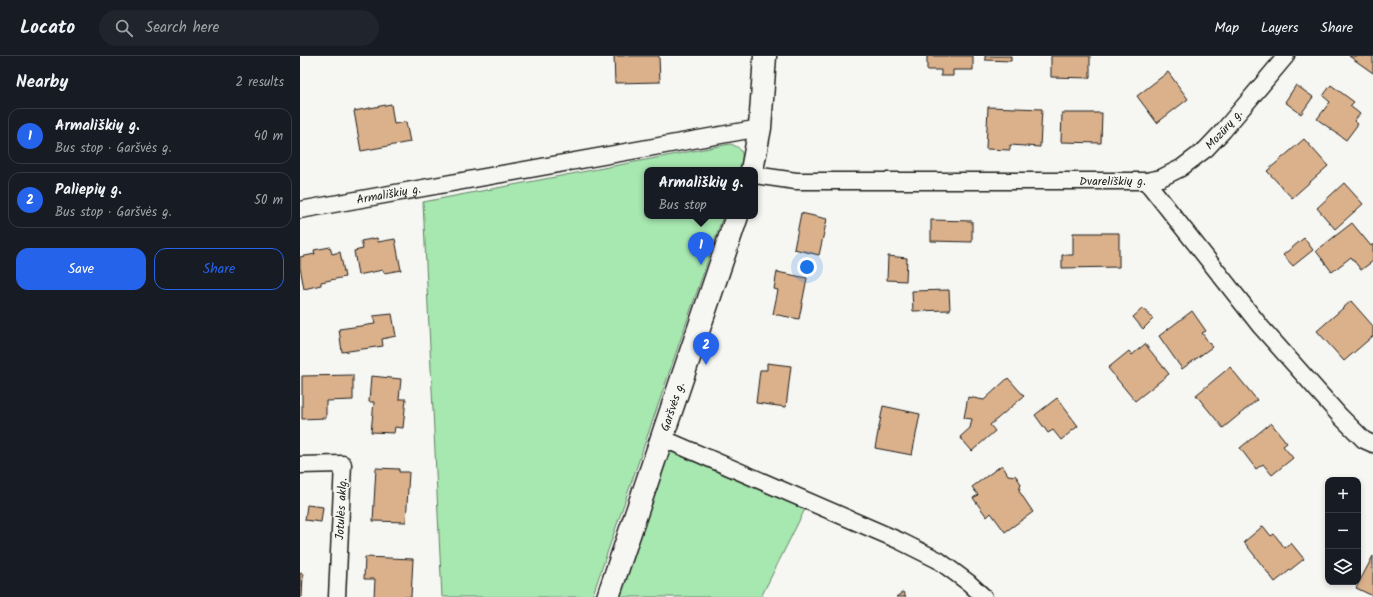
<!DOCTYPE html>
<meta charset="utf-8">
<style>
:root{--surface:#171b24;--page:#20242c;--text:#f1f3f6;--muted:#9ea1a6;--line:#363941;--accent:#2563eb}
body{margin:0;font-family:Kalam,sans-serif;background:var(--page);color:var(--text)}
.controls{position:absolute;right:12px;bottom:12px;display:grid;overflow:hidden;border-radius:8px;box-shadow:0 2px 6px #0003}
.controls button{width:36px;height:36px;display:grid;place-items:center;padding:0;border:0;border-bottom:1px solid var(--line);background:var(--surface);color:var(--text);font:20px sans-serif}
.you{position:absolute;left:507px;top:211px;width:14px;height:14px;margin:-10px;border:3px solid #fff;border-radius:50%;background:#1a73e8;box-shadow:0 0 0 6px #1a73e833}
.badge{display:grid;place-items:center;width:26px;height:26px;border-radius:50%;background:var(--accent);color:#fff;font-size:13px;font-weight:700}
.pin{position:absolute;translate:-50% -33px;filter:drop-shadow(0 1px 2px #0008)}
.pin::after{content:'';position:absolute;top:21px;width:14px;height:12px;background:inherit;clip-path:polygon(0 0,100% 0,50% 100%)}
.popup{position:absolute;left:344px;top:111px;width:114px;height:52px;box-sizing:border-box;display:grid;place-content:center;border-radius:8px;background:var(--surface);filter:drop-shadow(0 1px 3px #0005);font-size:13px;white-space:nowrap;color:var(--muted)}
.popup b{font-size:15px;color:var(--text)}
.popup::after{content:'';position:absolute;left:50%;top:100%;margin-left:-8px;border:8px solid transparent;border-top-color:var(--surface)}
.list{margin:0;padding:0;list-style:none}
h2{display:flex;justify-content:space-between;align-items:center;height:52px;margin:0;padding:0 16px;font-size:17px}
h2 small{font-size:13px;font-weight:400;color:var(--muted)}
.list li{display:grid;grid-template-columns:26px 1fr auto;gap:12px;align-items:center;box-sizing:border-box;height:56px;margin:0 8px 8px;padding:0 8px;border:1px solid var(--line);border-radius:12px}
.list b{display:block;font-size:15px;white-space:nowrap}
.list p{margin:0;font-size:13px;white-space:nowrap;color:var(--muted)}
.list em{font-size:13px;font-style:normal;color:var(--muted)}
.actions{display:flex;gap:8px;padding:12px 16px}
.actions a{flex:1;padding:9px 0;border:1px solid var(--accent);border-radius:12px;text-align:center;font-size:14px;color:var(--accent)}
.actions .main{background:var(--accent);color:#fff}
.icon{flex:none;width:22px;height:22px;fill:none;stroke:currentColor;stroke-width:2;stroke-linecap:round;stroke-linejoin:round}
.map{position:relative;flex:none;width:1073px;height:541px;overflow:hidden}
header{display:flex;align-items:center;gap:24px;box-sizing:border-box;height:56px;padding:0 20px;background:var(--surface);border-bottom:1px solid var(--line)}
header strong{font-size:19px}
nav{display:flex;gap:22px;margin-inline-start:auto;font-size:14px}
.search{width:280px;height:36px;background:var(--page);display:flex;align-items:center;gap:10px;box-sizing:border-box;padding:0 14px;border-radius:22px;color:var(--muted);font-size:15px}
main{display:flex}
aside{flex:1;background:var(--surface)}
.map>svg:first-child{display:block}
.green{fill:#a7e7b0;stroke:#628266}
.building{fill:#dab18b;stroke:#1c1c1c}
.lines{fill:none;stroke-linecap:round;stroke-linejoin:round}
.minor-casing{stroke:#1c1c1c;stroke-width:19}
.secondary-casing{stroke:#1c1c1c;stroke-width:25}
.minor{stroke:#f6f6f2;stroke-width:16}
.secondary{stroke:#f6f6f2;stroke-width:22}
.labels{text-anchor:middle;stroke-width:3;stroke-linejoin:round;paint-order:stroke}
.street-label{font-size:12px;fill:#1c1c1c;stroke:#f6f6f2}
</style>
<header>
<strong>Locato</strong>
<div class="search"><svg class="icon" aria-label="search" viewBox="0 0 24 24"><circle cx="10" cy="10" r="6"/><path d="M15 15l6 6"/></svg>Search here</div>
<nav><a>Map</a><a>Layers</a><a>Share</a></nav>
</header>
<main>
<aside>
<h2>Nearby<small>2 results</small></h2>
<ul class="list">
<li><span class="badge">1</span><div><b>Armališkių g.</b><p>Bus stop · Garšvės g.</p></div><em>40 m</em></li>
<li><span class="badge">2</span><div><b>Paliepių g.</b><p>Bus stop · Garšvės g.</p></div><em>50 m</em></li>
</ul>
<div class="actions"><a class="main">Save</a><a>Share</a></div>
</aside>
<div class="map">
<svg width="1073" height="541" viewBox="0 0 1073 541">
<rect width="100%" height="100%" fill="#f6f6f2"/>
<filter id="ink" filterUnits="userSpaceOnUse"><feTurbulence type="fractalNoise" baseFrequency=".025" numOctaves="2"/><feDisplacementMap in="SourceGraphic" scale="8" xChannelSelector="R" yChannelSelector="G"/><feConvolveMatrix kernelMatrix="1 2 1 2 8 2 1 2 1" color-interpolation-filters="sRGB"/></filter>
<g filter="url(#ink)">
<path class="green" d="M430,88C445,92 444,101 439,114H347V160H423L292,541H142L123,146Z
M367,396H380L505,453L461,541H320Z"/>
<path class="building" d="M314,0H359L360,26L315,27Z
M627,0H673V14H653V20H641V14H627Z
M685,0H711V5L685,4Z
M751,0H790V22L751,21Z
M1049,0H1073V17Z
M868,16L888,43L857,67L837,40Z
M996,29L1013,41L1001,58L985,46Z
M1031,29L1054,46L1050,50L1060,58L1054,65L1058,68L1046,84L1017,63L1030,46L1023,40Z
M91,48L94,68L106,66L110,86L61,95L54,55Z
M688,51L742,53L740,91L710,89V94L686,93Z
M762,57H802L801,87L761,86Z
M1004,83L1028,110L992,142L967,115Z
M1044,127L1063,148L1035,173L1017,152Z
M501,157L527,163L519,199L494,193Z
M631,164L672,165V186L631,185Z
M1052,167L1071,190L1073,188V205L1061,214L1051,201L1032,216L1016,195Z
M773,177H819V211L762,212V199H773Z
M77,182L78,186L95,183L101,214L84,217L83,214L58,219L54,195L63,193L61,185Z
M1004,182L1013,194L993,210L983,199Z
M30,191L32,198L40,196L45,221L21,226V229L4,233L0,211V201L15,198L14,194Z
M588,200L607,202L606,225L587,224Z
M477,216L507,222L499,263L473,258L478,234L474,233Z
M649,234L650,254L613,255L612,235Z
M1051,245L1073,270V280L1044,305L1017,275Z
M843,252L853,263L843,273L833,261Z
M892,255L906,275L902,277L912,291L882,313L859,280Z
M92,258L96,280L82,283L83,290L42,296L39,273L75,268L73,260Z
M845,288L869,318L835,345L808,312L829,295L832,299Z
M467,307L491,310L486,351L456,347L460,314H467Z
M930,311L957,344L923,372L896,339Z
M53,319V344L26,345V362L2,363V320Z
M71,320L101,323L99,343H106L103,372L95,371L94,377L71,376L74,346H69Z
M708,322L724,340L690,369L695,375L672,395L660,381L670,372L672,363L664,362L668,341L684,344Z
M757,342L778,370L761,384L753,374L748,377L735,359Z
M583,350L620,358L612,399L575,392Z
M971,367L987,387L983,390L993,402L972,419L963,408L956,413L940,392Z
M702,409L708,419L716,420L721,428L719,435L733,456L705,476L691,457L687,461L673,442L678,439L672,431Z
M76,412L99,413V416H109L106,466L73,465Z
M7,449L23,451L21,466L5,464Z
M963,470L971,480L974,478L985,492L991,487L1004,503L975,526L944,486Z
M1073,500V540L1056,532Z
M65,501L113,503L111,541H74L75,523H64Z
M0,517L3,518L2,541H0Z
M603,536L606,541H596Z"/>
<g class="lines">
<g class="minor-casing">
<g id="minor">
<path id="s1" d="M455,119L496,125H846L861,122L881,112L906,93L923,75L986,0"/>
<path d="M846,125L961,271L1040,360L1064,384L1073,388"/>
<path id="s2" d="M0,154L460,72"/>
<path d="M362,382L600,485L638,504L669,527L684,541"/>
<path d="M0,409L43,408L37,541"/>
</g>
</g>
<g class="secondary-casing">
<g id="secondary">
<path d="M452,114L460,72L465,0"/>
<path id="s3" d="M308,541L437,160"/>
</g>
</g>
<use href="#minor" class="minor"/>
<use href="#secondary" class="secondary"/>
</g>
</g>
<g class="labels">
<g class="street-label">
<text dy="4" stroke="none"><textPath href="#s1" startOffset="487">Mozūrų g.</textPath></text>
<text dy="4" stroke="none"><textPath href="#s1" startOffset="358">Dvareliškių g.</textPath></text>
<text dy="4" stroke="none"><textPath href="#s2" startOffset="90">Armališkių g.</textPath></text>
<text dy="4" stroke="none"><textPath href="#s3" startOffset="201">Garšvės g.</textPath></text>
<text transform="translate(41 453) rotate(-87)" y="4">Jotulės aklg.</text>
</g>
</g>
</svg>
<div class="controls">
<button>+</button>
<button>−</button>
<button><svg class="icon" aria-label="layers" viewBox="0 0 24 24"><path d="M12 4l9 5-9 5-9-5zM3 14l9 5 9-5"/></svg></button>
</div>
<div class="you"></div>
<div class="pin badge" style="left:401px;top:209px">1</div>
<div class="popup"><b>Armališkių g.</b>Bus stop</div>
<div class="pin badge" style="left:406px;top:309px">2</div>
</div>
</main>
